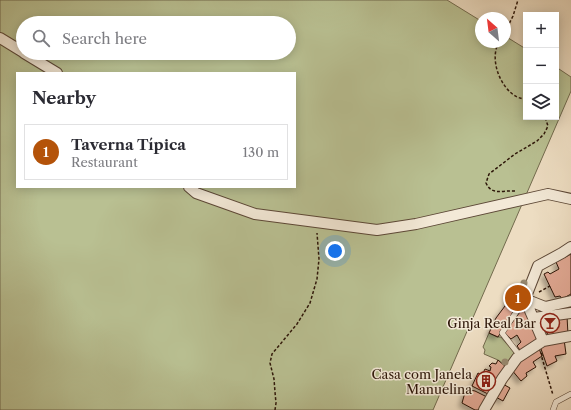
<!DOCTYPE html>
<meta charset="utf-8">
<style>
:root{--surface:#fff;--page:#f2f2f3;--text:#2b2b33;--muted:#7c7c81;--line:#e1e1e2;--accent:#b45309}
body{margin:0;font-family:"Libre Caslon Text",serif;background:var(--page);color:var(--text)}
.controls{position:absolute;right:12px;top:12px;display:grid;overflow:hidden;border-radius:0px;box-shadow:0 2px 10px #0003}
.controls button{width:36px;height:36px;display:grid;place-items:center;padding:0;border:0;border-bottom:1px solid var(--line);background:var(--surface);color:var(--text);font:20px sans-serif}
.compass{position:absolute;left:475px;top:12px;width:36px;height:36px;border-radius:50%;background:var(--surface);box-shadow:0 2px 10px #0003;rotate:332deg}
.you{position:absolute;left:335px;top:251px;width:14px;height:14px;margin:-10px;border:3px solid #fff;border-radius:50%;background:#1a73e8;box-shadow:0 0 0 6px #1a73e833}
.badge{display:grid;place-items:center;width:26px;height:26px;border-radius:50%;background:var(--accent);color:#fff;font-size:13px;font-weight:700}
.pin{position:absolute;translate:-50% -50%;border:2px solid #fff;box-shadow:0 1px 4px #0006}
.list{margin:0;padding:0;list-style:none}
h2{display:flex;justify-content:space-between;align-items:center;height:52px;margin:0;padding:0 16px;font-size:17px}
h2 small{font-size:13px;font-weight:400;color:var(--muted)}
.list li{display:grid;grid-template-columns:26px 1fr auto;gap:12px;align-items:center;box-sizing:border-box;height:56px;margin:0 8px 8px;padding:0 8px;border:1px solid var(--line);border-radius:0px}
.list b{display:block;font-size:15px;white-space:nowrap}
.list p{margin:0;font-size:13px;white-space:nowrap;color:var(--muted)}
.list em{font-size:13px;font-style:normal;color:var(--muted)}
.icon{flex:none;width:22px;height:22px;fill:none;stroke:currentColor;stroke-width:2;stroke-linecap:round;stroke-linejoin:round}
.map{position:relative;flex:none;width:571px;height:410px;overflow:hidden}
.search{position:absolute;background:var(--surface);box-shadow:0 2px 10px #0003;left:16px;top:16px;width:280px;height:44px;display:flex;align-items:center;gap:10px;box-sizing:border-box;padding:0 14px;border-radius:22px;color:var(--muted);font-size:15px}
.panel{position:absolute;background:var(--surface);box-shadow:0 2px 10px #0003;left:16px;top:72px;width:280px;height:116px;border-radius:0px}
.map>svg:first-child{display:block}
.green{fill:#b9c092;stroke:#736b4e;fill-rule:evenodd}
.building{fill:#e1a994;stroke:#2d1609;filter:url(#shadow)}
.lines{fill:none;stroke-linecap:round;stroke-linejoin:round}
.lane-casing{stroke:#5d4837;stroke-width:6}
.street-casing{stroke:#5d4837;stroke-width:12}
.path{stroke:#2d1609;stroke-width:1.5;stroke-dasharray:3 2;stroke-linecap:butt}
.lane{stroke:#f3e9d7;stroke-width:5}
.street{stroke:#f3e9d7;stroke-width:10}
.tree{fill:#9a8c73}
.labels{text-anchor:middle;stroke-width:3;stroke-linejoin:round;paint-order:stroke}
.poi-label{font-size:13px;fill:#2d1609;stroke:#f3e9d7;text-anchor:end}
</style>
<div class="map">
<svg width="571" height="410" viewBox="0 0 571 410">
<defs>
<filter id="shadow"><feDropShadow dx="-3.5" dy="3.5" stdDeviation="2" flood-color="#0004"/></filter>
</defs>
<rect width="100%" height="100%" fill="#edddc2"/>
<filter id="stains"><feTurbulence type="fractalNoise" baseFrequency=".005" numOctaves="4"/><feColorMatrix values="0 0 0 0 .2 0 0 0 0 .09 0 0 0 0 .02 0 0 0 .5 -.17"/></filter>
<radialGradient id="worn" r=".72"><stop offset=".6" stop-color="#630" stop-opacity="0"/><stop offset="1" stop-color="#630" stop-opacity=".3"/></radialGradient>
<path class="green" d="M0,0H447L481,21V42H505V36L526,49V117H556V67L571,77V91L433,410H0ZM23,23H289V53H23ZM17,73H295V187H17Z
M489,333L497,337H501L515,354L506,367L498,360L484,354L485,350L483,347Z"/>
<path class="building" d="M571,254V294L562,299L560,296L555,297L544,274L548,272L550,274L559,269L556,262Z
M514,294L521,299L498,337L489,333L496,318Z
M523,308L531,320L538,336L536,339L537,342L522,353L517,346L521,342L517,335L511,339L504,333Z
M567,316L568,335L550,338L541,323L552,318Z
M564,339L566,354L555,356L557,361L547,366L540,346Z
M538,346L542,356L533,362L536,367L526,373L527,376L521,381L511,369Z
M498,360L506,367L490,395L472,386L478,373L482,375L485,369L490,371L491,367L489,366L492,363L496,364Z
M501,383L510,388L503,401L494,396Z
M466,389L475,391L487,397L480,410H475L462,403Z"/>
<g class="lines">
<g class="lane-casing">
<path id="lane" d="M520,356L502,333L525,299
M553,410L556,402L571,394"/>
</g>
<g class="street-casing">
<path id="street" d="M0,38L23,52
M24,53L57,73
M189,187L196,193L255,214L377,230L416,224L548,194L571,199
M525,299L538,266L562,253L571,247
M525,299L545,307L571,301
M525,299L543,341
M534,318L571,313
M484,410L502,379L517,358L543,341L571,336"/>
</g>
<path class="path" d="M505,32L513,16L518,0
M499,42C489,59 500,88 517,97C520,98 523,99 526,100
M515,191C503,190 492,196 486,183L489,174L515,154L537,141L544,134L548,126L545,117
M539,292L550,286
M541,353L543,357L542,358L553,395
M275,410L276,403L275,392L274,379L270,363L272,354L297,324L310,303L317,279L319,259L317,233"/>
<use href="#lane" class="lane"/>
<use href="#street" class="street"/>
</g>
<g class="tree">
<circle cx="524" cy="283" r="3.5"/>
<circle cx="505" cy="362" r="3.5"/>
</g>
<defs>
<g id="bar-ring" transform="scale(1)"><circle r="9.5" fill="#f3e9d7" stroke="#8f2418" stroke-width="1.5"/><path d="M-6-5H6L.8 .8V4.5H3.5V6h-7V4.5H-.8V.8Z" fill="#8f2418"/></g>
<g id="building-ring" transform="scale(1)"><circle r="9.5" fill="#f3e9d7" stroke="#8f2418" stroke-width="1.5"/><path d="M-4-6H4V6H1V3H-1V6H-4ZM-2.5-4.3h1.7v1.8h-1.7ZM.8-4.3h1.7v1.8H.8ZM-2.5-1h1.7V.8h-1.7ZM.8-1h1.7V.8H.8Z" fill="#8f2418"/></g>
</defs>
<g fill-rule="evenodd">
<use href="#bar-ring" x="550" y="323"/>
<use href="#building-ring" x="486" y="381"/>
</g>
<g class="labels">
<g class="poi-label">
<text x="536" y="328">Ginja Real Bar</text>
<text x="472" y="379">Casa com Janela<tspan x="472" dy="15">Manuelina</tspan></text>
</g>
</g>
<rect width="100%" height="100%" filter="url(#stains)"/>
<rect width="100%" height="100%" fill="url(#worn)"/>
</svg>
<div class="controls">
<button>+</button>
<button>−</button>
<button><svg class="icon" aria-label="layers" viewBox="0 0 24 24"><path d="M12 4l9 5-9 5-9-5zM3 14l9 5 9-5"/></svg></button>
</div>
<svg class="compass" viewBox="-18 -18 36 36"><path d="M0-13l5 13h-10z" fill="#e53935"/><path d="M0 13l5-13h-10z" fill="#7c7c81"/></svg>
<div class="you"></div>
<div class="pin badge" style="left:518px;top:298px">1</div>
<div class="search"><svg class="icon" aria-label="search" viewBox="0 0 24 24"><circle cx="10" cy="10" r="6"/><path d="M15 15l6 6"/></svg>Search here</div>
<section class="panel">
<h2>Nearby<small></small></h2>
<ul class="list">
<li><span class="badge">1</span><div><b>Taverna Típica</b><p>Restaurant</p></div><em>130 m</em></li>
</ul>
</section>
</div>
